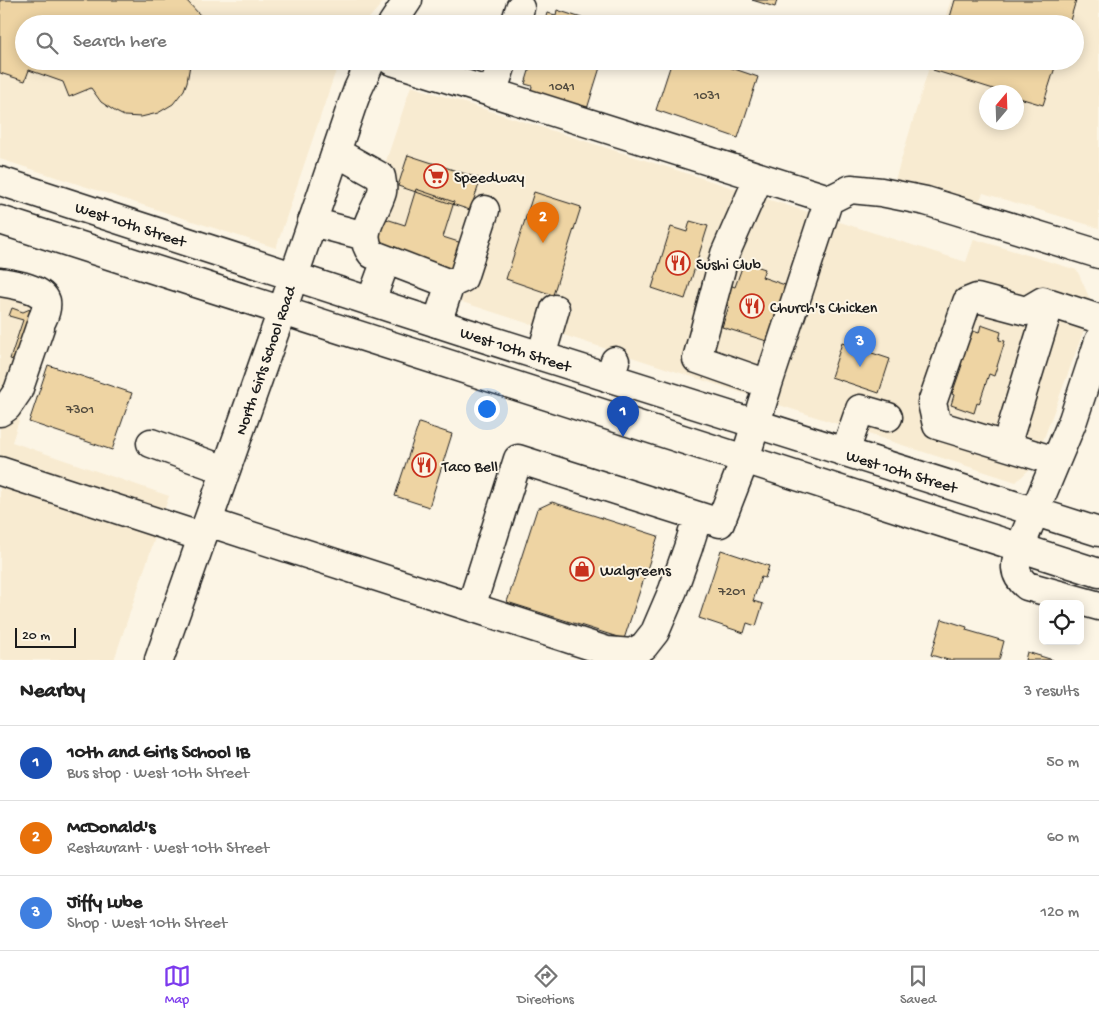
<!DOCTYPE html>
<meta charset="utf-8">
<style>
:root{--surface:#fff;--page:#f2f2f2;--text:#222;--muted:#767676;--line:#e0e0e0;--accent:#7c3aed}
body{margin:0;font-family:"Gochi Hand",sans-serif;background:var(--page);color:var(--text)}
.controls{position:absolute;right:15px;bottom:15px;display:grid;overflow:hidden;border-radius:8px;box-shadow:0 2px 12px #0003}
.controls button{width:45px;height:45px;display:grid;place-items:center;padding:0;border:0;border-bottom:1px solid var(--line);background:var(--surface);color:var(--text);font:25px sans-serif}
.compass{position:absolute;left:979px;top:85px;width:45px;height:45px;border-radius:50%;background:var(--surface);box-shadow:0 2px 12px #0003;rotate:19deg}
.scale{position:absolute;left:15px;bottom:12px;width:61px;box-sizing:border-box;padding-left:5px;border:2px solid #1c1c1c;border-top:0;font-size:14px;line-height:18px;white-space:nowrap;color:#1c1c1c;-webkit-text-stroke:4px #fcf5e5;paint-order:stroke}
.you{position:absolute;left:486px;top:408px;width:18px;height:18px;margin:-12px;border:4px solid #fff;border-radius:50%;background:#1a73e8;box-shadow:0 0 0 8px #1a73e833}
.badge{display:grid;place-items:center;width:32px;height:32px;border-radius:50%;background:var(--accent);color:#fff;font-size:16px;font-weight:700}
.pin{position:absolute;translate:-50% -41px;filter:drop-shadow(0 1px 2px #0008)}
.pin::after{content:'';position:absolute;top:26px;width:18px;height:15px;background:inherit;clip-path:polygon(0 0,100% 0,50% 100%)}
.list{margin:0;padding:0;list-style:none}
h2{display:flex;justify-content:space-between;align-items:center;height:65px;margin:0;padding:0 20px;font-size:21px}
h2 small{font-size:16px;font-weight:400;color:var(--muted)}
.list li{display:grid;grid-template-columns:32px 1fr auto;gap:15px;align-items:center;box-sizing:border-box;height:75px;padding:0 20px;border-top:1px solid var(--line)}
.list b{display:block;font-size:19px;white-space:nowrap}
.list p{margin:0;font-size:16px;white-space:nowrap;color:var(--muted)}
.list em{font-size:16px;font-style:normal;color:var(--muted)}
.icon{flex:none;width:28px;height:28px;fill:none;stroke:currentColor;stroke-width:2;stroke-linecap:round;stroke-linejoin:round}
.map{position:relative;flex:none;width:1099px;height:660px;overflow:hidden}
.search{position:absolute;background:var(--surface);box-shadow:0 2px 12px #0003;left:15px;right:15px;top:15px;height:55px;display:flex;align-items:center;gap:12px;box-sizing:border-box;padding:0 18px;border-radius:28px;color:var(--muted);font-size:19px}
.sheet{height:290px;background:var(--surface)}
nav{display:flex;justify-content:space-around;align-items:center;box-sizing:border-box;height:70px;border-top:1px solid var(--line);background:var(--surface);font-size:14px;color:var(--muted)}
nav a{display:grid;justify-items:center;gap:2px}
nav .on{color:var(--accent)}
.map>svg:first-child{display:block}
.built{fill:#f8ebd1;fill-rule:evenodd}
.building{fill:#eed4a3;stroke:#1c1c1c}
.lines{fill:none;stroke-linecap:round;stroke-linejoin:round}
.minor-casing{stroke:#1c1c1c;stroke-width:31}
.major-casing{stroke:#1c1c1c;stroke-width:31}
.minor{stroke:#fcf5e5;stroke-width:28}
.major{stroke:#fcf5e5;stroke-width:28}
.labels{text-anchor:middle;stroke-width:4;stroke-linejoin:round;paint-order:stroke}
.number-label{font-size:14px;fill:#504a3e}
.poi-label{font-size:16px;fill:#1c1c1c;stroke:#fcf5e5;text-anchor:start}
.street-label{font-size:16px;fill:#1c1c1c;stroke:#fcf5e5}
</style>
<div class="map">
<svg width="1099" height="660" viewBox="0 0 1099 660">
<rect width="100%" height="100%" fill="#fcf5e5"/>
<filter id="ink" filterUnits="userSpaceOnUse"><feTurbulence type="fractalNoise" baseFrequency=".02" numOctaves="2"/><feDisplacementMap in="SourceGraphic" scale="10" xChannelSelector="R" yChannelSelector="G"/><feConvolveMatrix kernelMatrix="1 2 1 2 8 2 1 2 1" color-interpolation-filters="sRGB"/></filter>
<g filter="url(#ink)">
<path class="built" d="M0,0H385L364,24H24V61H342L334,76L276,248L0,159Z
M951,0H1099V228L983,193L977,206L895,180L931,61H1075V24H943ZM986,92H1016V122H986Z
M411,86L966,262L974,239L1077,270L1093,306L1034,465L1016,482L431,292L365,263L357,248Z
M0,267L47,282L59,296L12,442L169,496L114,660H0Z"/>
<path class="building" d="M0,0H186L201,16L206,24H24V61H218L219,67L190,65L187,82L184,90L173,104L158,113L141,117L124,116L116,112L101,102L91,88L69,97L63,82L29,70L25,81L0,73Z
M752,0H777L775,7Z
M955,0H1076L1069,24H948Z
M557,10L600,24H544L547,13L556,15Z
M532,61H602L587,109L531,92L532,86L525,84Z
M672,61H711L758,77L738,138L656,110Z
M936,61H1057L1043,105L1016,97V92H1003L933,70Z
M408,155L481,179L470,210L398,186Z
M416,189L454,202L443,237L468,245L459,271L371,243L380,217L405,225Z
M534,192L581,207L553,295L506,279Z
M690,221L708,226L685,299L652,288L671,227L687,232Z
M744,262L765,269L762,277L788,286L770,342L722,327L729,306L715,302L721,282L735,287Z
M12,308L23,312L30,309L35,311L22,363L10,359L23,320L9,316Z
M981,325L1001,332L999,340L1005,341L994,376L989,374L979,404L977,403L974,413L951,405L954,395L952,394L962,365L957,363L967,329L979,333Z
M842,343L890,359L879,393L831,377Z
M48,365L132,393L112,450L29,422Z
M419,423L452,434L429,507L395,496Z
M552,502L658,536L624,639L507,602L537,509Z
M721,550L769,566L765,578L761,577L753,601L763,604L756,626L747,623L744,633L699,618Z
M942,619L967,627L966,630L1004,641L999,660H948L931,655Z
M1027,652L1053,660H1025Z"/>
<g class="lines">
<g class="minor-casing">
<path id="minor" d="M515,24L520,8
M392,61L829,199H831L851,189L881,192L926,201L1099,254
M492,93L503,61
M336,152L381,177C382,182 383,188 382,192C376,214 355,233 372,254L450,284
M759,177L725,254L697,359L768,384L829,199
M312,222L365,236
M0,282C12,284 42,288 46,301C47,307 45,314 42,320
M371,301L386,260
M1043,301L1026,311L977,298L967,302L932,403L937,425L1055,461
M437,323L450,284L463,278L485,210
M1099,341L1073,420L1020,547C1015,563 1012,574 1027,586L1099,606
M541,356L555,309
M609,378L615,361
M0,412L7,407L18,391L40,327
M151,443L225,470
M1006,446L1050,303L1099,319
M845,452L860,409L888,417
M0,471L202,537
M208,522L471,607L518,459L720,523L745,459L768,384
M471,607L607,651L632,653L644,646L655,632L673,590L688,548L698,516"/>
</g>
<g class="major-casing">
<path id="major" d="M392,24L408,0
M0,181L471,334L1099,532
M0,220L1099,573
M159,660L282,311L351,108L358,89L371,61"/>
</g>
<use href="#minor" class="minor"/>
<use href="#major" class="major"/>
</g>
</g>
<defs>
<g id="supermarket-ring" transform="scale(1.25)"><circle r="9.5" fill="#fcf5e5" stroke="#c8321e" stroke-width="1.5"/><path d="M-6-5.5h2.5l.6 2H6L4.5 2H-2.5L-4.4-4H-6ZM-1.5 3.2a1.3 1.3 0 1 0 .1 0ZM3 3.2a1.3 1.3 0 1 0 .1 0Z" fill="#c8321e"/></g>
<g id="restaurant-ring" transform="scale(1.25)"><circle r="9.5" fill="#fcf5e5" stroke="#c8321e" stroke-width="1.5"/><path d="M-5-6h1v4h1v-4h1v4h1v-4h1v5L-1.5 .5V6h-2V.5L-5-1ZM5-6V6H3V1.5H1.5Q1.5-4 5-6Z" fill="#c8321e"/></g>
<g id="shop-ring" transform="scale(1.25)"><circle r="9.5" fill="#fcf5e5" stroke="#c8321e" stroke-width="1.5"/><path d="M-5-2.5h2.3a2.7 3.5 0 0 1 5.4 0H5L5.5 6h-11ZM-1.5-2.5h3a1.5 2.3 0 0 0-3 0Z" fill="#c8321e"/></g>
</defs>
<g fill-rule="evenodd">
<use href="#supermarket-ring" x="436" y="176"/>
<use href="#restaurant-ring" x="678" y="263"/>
<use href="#restaurant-ring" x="752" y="306"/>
<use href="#restaurant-ring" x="424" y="465"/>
<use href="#shop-ring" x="582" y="569"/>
</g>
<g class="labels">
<g class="number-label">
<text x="562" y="90">1041</text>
<text x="707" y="99">1031</text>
<text x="80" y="413">7301</text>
<text x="732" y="595">7201</text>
</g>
<g class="poi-label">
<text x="454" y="182">Speedway</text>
<text x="696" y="269">Sushi Club</text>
<text x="770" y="312">Church's Chicken</text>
<text x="442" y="471">Taco Bell</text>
<text x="600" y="575">Walgreens</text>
</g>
<g class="street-label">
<text transform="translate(131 223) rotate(18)" y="6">West 10th Street</text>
<text transform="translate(516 348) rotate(18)" y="6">West 10th Street</text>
<text transform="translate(264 360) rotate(-71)" y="6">North Girls School Road</text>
<text transform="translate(902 470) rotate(17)" y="6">West 10th Street</text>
</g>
</g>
</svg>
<div class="controls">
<button><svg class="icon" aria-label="locate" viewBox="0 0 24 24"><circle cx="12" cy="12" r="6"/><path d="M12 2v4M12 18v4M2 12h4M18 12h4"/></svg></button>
</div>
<svg class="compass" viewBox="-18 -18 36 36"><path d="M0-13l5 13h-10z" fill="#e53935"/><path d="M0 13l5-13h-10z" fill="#767676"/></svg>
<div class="scale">20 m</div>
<div class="you"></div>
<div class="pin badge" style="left:623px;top:437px;background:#1a4fb4">1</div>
<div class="pin badge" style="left:543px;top:243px;background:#e8710a">2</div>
<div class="pin badge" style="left:860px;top:367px;background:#3f7fe0">3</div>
<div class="search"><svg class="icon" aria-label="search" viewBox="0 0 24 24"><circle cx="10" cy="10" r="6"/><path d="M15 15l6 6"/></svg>Search here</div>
</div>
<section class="sheet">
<h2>Nearby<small>3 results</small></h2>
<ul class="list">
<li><span class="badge" style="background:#1a4fb4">1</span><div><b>10th and Girls School IB</b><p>Bus stop · West 10th Street</p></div><em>50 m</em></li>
<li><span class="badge" style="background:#e8710a">2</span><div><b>McDonald's</b><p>Restaurant · West 10th Street</p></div><em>60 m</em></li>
<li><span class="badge" style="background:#3f7fe0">3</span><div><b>Jiffy Lube</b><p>Shop · West 10th Street</p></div><em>120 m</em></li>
</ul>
</section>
<nav>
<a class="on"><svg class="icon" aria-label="map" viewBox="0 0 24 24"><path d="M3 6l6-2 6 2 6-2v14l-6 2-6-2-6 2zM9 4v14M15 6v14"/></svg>Map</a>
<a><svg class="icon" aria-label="directions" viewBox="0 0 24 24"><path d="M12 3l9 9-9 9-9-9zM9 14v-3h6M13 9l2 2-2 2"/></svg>Directions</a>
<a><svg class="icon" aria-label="saved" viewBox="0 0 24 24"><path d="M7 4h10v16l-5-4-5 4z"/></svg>Saved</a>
</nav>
